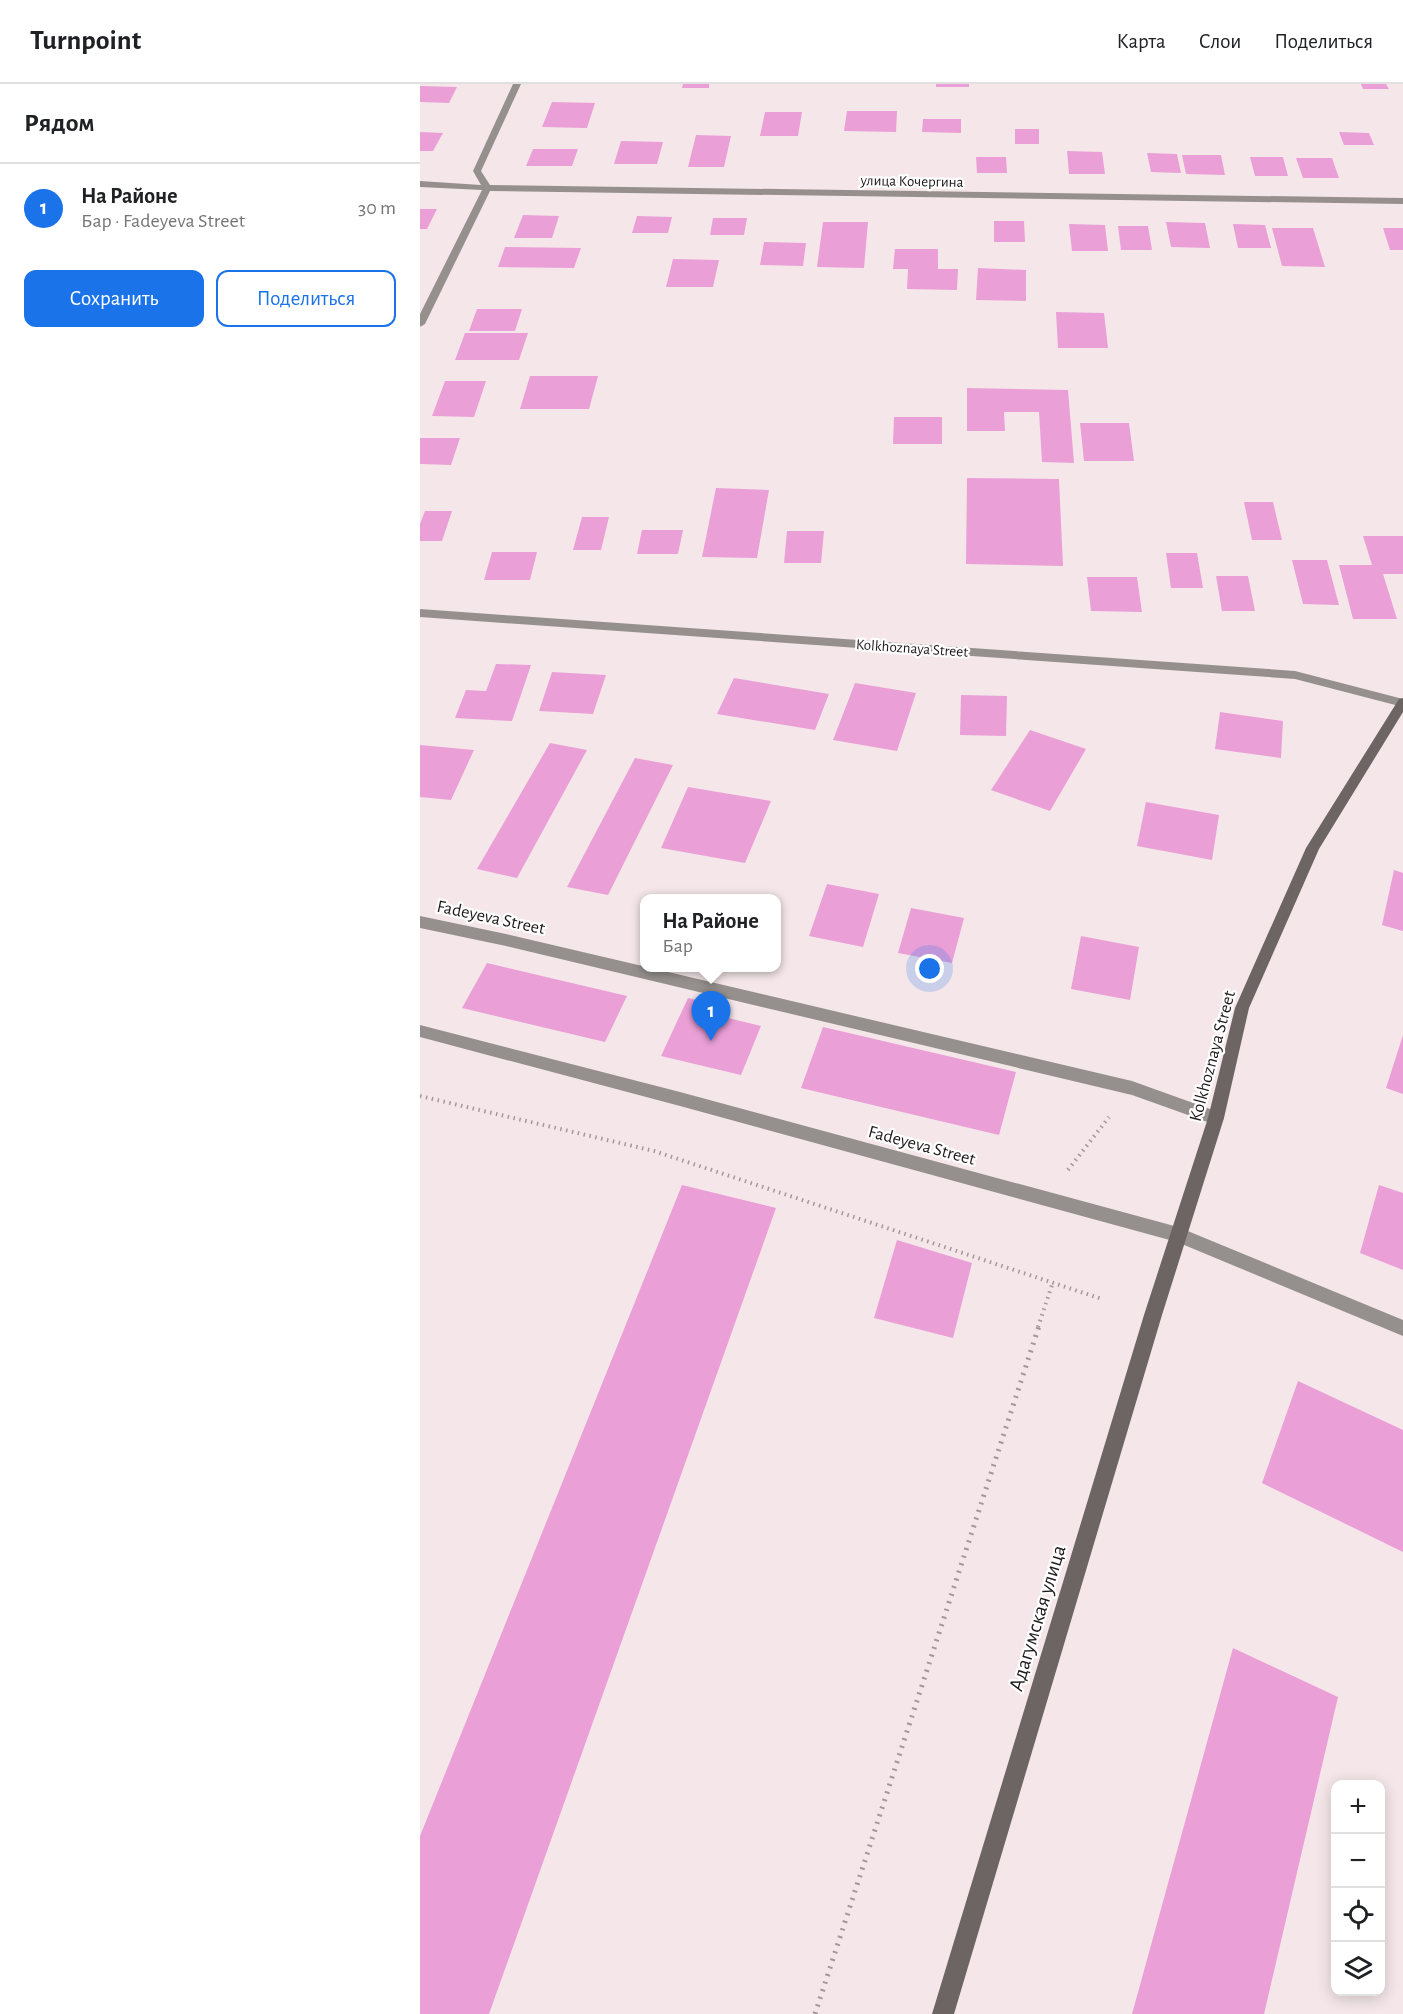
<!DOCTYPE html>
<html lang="ru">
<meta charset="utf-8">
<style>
:root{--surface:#fff;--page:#f6f6f6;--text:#202124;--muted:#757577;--line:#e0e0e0;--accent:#1a73e8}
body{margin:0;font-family:"Alegreya Sans",sans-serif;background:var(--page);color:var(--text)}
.controls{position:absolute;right:18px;bottom:18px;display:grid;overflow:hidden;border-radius:12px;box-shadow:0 3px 15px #0003}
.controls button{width:54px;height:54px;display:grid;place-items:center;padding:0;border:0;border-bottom:2px solid var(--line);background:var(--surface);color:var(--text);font:30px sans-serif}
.you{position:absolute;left:510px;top:885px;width:21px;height:21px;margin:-15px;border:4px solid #fff;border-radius:50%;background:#1a73e8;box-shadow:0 0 0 9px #1a73e833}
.badge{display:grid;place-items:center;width:39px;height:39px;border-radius:50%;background:var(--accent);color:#fff;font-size:20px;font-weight:700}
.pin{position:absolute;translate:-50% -50px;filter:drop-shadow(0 2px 3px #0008)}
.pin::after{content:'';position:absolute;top:32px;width:21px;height:18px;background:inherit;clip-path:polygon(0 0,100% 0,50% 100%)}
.popup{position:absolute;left:220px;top:810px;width:141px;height:78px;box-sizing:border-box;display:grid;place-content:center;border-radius:12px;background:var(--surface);filter:drop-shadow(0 2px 4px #0005);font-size:20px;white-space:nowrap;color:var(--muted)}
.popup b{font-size:22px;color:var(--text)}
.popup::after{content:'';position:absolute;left:50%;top:100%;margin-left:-12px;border:12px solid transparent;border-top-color:var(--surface)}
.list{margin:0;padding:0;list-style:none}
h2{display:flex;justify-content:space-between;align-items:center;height:78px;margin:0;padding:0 24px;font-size:26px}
h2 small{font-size:20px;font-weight:400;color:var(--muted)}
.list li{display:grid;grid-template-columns:39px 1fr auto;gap:18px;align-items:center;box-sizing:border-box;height:90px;padding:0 24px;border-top:2px solid var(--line)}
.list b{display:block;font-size:22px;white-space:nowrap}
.list p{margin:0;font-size:20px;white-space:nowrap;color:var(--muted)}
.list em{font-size:20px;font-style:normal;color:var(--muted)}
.actions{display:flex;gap:12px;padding:18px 24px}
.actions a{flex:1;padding:14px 0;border:2px solid var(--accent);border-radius:12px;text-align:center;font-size:21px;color:var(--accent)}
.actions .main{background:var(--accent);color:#fff}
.icon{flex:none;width:33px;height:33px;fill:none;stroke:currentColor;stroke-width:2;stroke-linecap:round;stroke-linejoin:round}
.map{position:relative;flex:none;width:983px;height:1930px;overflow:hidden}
header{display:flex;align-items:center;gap:36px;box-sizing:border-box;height:84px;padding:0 30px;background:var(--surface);border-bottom:2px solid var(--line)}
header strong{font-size:28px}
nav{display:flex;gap:33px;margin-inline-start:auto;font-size:21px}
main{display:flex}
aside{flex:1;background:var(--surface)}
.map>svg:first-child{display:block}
.building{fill:#ea9fd7}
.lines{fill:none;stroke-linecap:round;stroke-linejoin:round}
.path-far1{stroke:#a3989a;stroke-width:4;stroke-dasharray:1.5 4.5;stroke-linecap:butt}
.path{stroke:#a3989a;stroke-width:5;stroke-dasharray:2 6;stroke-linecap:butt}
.street{fill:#95908e;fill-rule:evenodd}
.secondary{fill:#6d6563;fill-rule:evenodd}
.labels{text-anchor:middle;stroke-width:4.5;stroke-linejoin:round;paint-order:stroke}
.far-street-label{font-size:15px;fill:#1e191a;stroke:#fff}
.street-label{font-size:18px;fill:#1e191a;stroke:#fff}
.near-street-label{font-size:21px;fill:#1e191a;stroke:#fff}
</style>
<header>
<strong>Turnpoint</strong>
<nav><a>Карта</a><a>Слои</a><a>Поделиться</a></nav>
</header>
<main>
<aside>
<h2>Рядом<small></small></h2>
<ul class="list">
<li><span class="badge">1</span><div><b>На Районе</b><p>Бар · Fadeyeva Street</p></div><em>30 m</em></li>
</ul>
<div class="actions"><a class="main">Сохранить</a><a>Поделиться</a></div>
</aside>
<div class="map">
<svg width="983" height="1930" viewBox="0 0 983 1930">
<rect width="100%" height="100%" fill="#f5e7e9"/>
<path class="building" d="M263,0H289V4H262Z
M516,0H549V3H516Z
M941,0H966L969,5H943Z
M0,2L37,3L29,19L0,18Z
M132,18L175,19L167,44L122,43Z
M427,27H477L476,48L424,47Z
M345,28H382L378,52H340Z
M503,35H541V49L502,48Z
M595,45H619V60H595Z
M0,48L23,49L13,67H0Z
M919,48L949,49L954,61H924Z
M276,51L311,52L304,83H268Z
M201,57L243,58L237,80H194Z
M113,65H158L152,82H106Z
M647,67L682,68L685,90H649Z
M727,69L757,70L761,89L731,88Z
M762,71H801L805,91L766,90Z
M556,73H586L587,89H557Z
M830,73H863L868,92H835Z
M876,74H912L919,94H883Z
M0,125H17L7,145H0Z
M103,131L139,132L132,154H94Z
M217,132L252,133L248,149H212Z
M293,134H327L324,151H290Z
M574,137H604L605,158H574Z
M403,138H448L444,184L397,183Z
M746,138L785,139L790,164L751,163Z
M649,140L685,141L688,167H652Z
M813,140L845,141L851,164H818Z
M698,142H728L732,166H701Z
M852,144H893L905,183L862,182Z
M963,144H983V166H970Z
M344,158L386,159L383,182L340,181Z
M85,163L161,164L154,184L78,183Z
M475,165H518V185H538L537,206L487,205L488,185H473Z
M253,175L299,176L293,203H246Z
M558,184L606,186V217L556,216Z
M57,225H102L95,247H49Z
M636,228L684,229L688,264H638Z
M45,249H108L99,276H35Z
M110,292H178L169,325H100Z
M25,297H66L54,333L12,332Z
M547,304L648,306L654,379L622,378L619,328H584L585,347H547Z
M474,333H522V360H473Z
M660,339H709L714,377H664Z
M0,354H40L31,381L0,380Z
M547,394L639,395L643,482L546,480Z
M296,404L349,406L337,474L282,473Z
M824,418H853L862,456H832Z
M5,427H32L22,457H0V440Z
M162,433H189L181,466H153Z
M222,446H263L258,470H217Z
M367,447H404L401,479H364Z
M943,452H983V490H963L977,535H933L919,481H952Z
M72,468H117L110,496H64Z
M746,469H777L783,504H751Z
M872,476H907L919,521L883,520Z
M796,492H828L835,527H802Z
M667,493H717L722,528L671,527Z
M76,580L111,581L92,637L35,634L46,606L66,607Z
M132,588L186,591L173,630L119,627Z
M314,594L409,610L395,646L297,630Z
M435,599L496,609L477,667L413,656Z
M541,611L587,612L586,652L540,651Z
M800,628L863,637L861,674L795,665Z
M610,646L666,665L630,727L571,706Z
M130,659L167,666L97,794L57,785Z
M0,661L54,666L31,716L0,713Z
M215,674L253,681L188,811L147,803Z
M268,703L351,717L325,779L241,764Z
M726,718L799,731L792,776L717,762Z
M974,786L983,789V847L962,841Z
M407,800L459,810L443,863L389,852Z
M491,824L544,834L532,879L478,869Z
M661,852L719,863L710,916L651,905Z
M67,879L207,912L185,958L42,924Z
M268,914L307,923L304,933L341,942L321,991L241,972Z
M403,943L596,988L579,1051L381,1004Z
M983,951V1010L966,1004Z
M262,1101L356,1124L69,1930H0V1752Z
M959,1101L983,1109V1186L940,1169Z
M477,1156L552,1179L533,1254L454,1234Z
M878,1297L983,1346V1468L842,1399Z
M813,1564L918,1613L844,1930H712Z"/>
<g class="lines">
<path class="path-far1" d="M0,1012L234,1067L682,1215
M648,1086L689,1033
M618,1243L633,1198"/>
<path class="path" d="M395,1930L619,1242"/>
<path class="street" d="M93,0H101L61,87L70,101L983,114V120L70,107L5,240L0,243V230L62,106L0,103V97L61,101L53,87Z
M0,525L875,587L983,615V623L875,595L0,533Z
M0,832L86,850L712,997L801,1029L804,1034L801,1039L796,1041L712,1011L86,862L0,844Z
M0,941L260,1008L758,1143L983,1236V1252L757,1158L260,1022L0,953Z"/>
<path class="secondary" d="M983,614V628L899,765L829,924L804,1034L742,1231L534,1930H512L724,1231L788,1034L815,924L886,764L979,615Z"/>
</g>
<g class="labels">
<g class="far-street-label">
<text transform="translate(492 97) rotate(1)" y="5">улица Кочергина</text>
<text transform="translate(492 564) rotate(4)" y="5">Kolkhoznaya Street</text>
</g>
<g class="street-label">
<text transform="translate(71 833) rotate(12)" y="6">Fadeyeva Street</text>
<text transform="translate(792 972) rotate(-75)" y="6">Kolkhoznaya Street</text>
<text transform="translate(502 1061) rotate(15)" y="6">Fadeyeva Street</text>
</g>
<g class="near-street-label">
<text transform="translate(617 1534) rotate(-73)" y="7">Адагумская улица</text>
</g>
</g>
</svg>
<div class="controls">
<button>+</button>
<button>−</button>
<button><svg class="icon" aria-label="locate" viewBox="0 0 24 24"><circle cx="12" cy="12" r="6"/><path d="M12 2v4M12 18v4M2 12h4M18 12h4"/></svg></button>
<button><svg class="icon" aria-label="layers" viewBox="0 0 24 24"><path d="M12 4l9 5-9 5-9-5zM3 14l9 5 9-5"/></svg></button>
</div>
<div class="you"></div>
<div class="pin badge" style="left:291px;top:957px">1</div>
<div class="popup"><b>На Районе</b>Бар</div>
</div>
</main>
